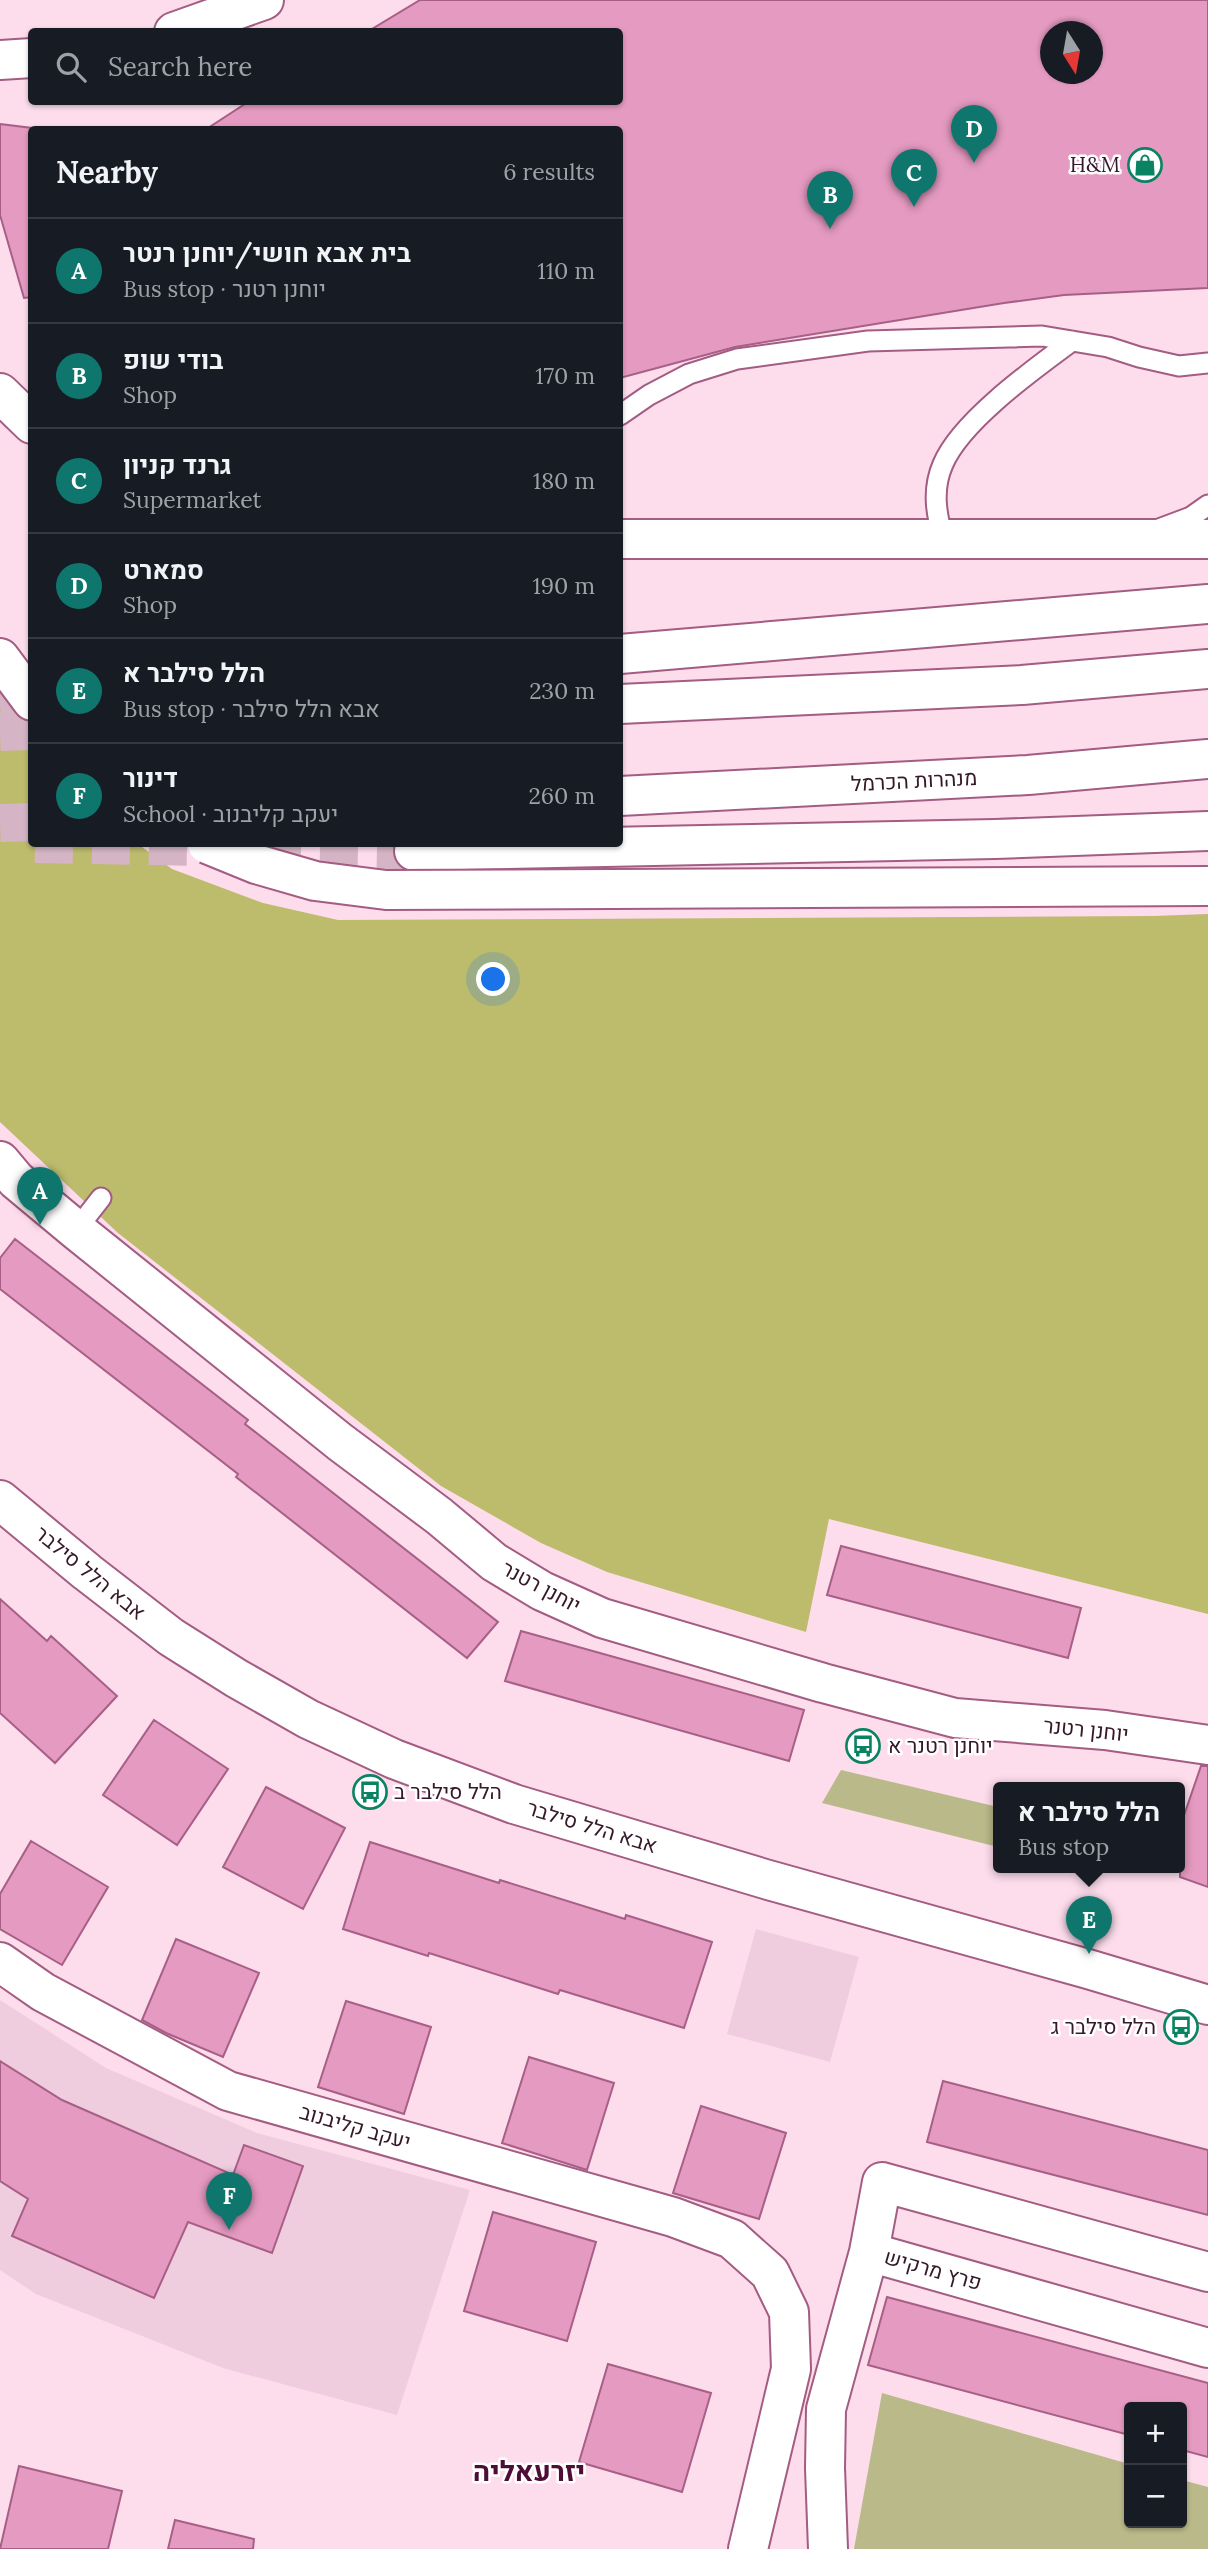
<!DOCTYPE html>
<meta charset="utf-8">
<style>
:root{--surface:#171b24;--page:#242831;--text:#f1f3f6;--muted:#9ea1a6;--line:#363941;--accent:#0f766e}
body{margin:0;font-family:Lora,Heebo,serif;background:var(--page);color:var(--text)}
.controls{position:absolute;right:21px;bottom:21px;display:grid;overflow:hidden;border-radius:7px;box-shadow:0 2px 5px #0004}
.controls button{width:63px;height:63px;display:grid;place-items:center;padding:0;border:0;border-bottom:2px solid var(--line);background:var(--surface);color:var(--text);font:35px sans-serif}
.compass{position:absolute;left:1040px;top:21px;width:63px;height:63px;border-radius:50%;background:var(--surface);box-shadow:0 2px 5px #0004;rotate:169deg}
.you{position:absolute;left:494px;top:980px;width:24px;height:24px;margin:-18px;border:5px solid #fff;border-radius:50%;background:#1a73e8;box-shadow:0 0 0 10px #1a73e833}
.badge{display:grid;place-items:center;width:46px;height:46px;border-radius:50%;background:var(--accent);color:#fff;font-size:23px;font-weight:700}
.pin{position:absolute;translate:-50% -58px;filter:drop-shadow(0 2px 4px #0008)}
.pin::after{content:'';position:absolute;top:37px;width:24px;height:21px;background:inherit;clip-path:polygon(0 0,100% 0,50% 100%)}
.popup{position:absolute;left:993px;top:1782px;width:192px;height:91px;box-sizing:border-box;display:grid;place-content:center;border-radius:7px;background:var(--surface);filter:drop-shadow(0 2px 5px #0005);font-size:23px;white-space:nowrap;color:var(--muted)}
.popup b{font-size:26px;color:var(--text)}
.popup::after{content:'';position:absolute;left:50%;top:100%;margin-left:-14px;border:14px solid transparent;border-top-color:var(--surface)}
.list{margin:0;padding:0;list-style:none}
h2{display:flex;justify-content:space-between;align-items:center;height:91px;margin:0;padding:0 28px;font-size:30px}
h2 small{font-size:23px;font-weight:400;color:var(--muted)}
.list li{display:grid;grid-template-columns:46px 1fr auto;gap:21px;align-items:center;box-sizing:border-box;height:105px;padding:0 28px;border-top:2px solid var(--line)}
.list b{display:block;font-size:26px;white-space:nowrap}
.list p{margin:0;font-size:23px;white-space:nowrap;color:var(--muted)}
.list em{font-size:23px;font-style:normal;color:var(--muted)}
.icon{flex:none;width:38px;height:38px;fill:none;stroke:currentColor;stroke-width:2;stroke-linecap:round;stroke-linejoin:round}
.map{position:relative;flex:none;width:1208px;height:2549px;overflow:hidden}
.search{position:absolute;background:var(--surface);box-shadow:0 2px 5px #0004;left:28px;top:28px;width:595px;height:77px;display:flex;align-items:center;gap:18px;box-sizing:border-box;padding:0 24px;border-radius:7px;color:var(--muted);font-size:26px}
.panel{position:absolute;background:var(--surface);box-shadow:0 2px 5px #0004;left:28px;top:126px;width:595px;height:721px;border-radius:7px}
.map>svg:first-child{display:block}
.built{fill:#f0cdde}
.green{fill:#bab989}
.forest{fill:#bdbb6c}
.building{fill:#e59ac1;stroke:#a75f86;stroke-width:2;fill-rule:evenodd}
.lines{fill:none;stroke-linecap:round;stroke-linejoin:round}
.trunk-tunnel{stroke:#d5b5c5;stroke-width:38;stroke-dasharray:38 19;stroke-linecap:butt}
.service-casing{stroke:#a35c82;stroke-width:23}
.minor-casing{stroke:#a35c82;stroke-width:42}
.tertiary-casing{stroke:#a35c82;stroke-width:42}
.trunk-casing{stroke:#a35c82;stroke-width:42}
.service{stroke:#fff;stroke-width:19}
.minor{stroke:#fff;stroke-width:38}
.tertiary{stroke:#fff;stroke-width:38}
.trunk{stroke:#fff;stroke-width:38}
.trunk-bridge-casing{stroke:#a35c82;stroke-width:42;stroke-linecap:butt}
.trunk-bridge{stroke:#fff;stroke-width:38}
.labels{text-anchor:middle;stroke-width:5;stroke-linejoin:round;paint-order:stroke}
.poi-label{font-size:21px;fill:#361929;stroke:#fff;text-anchor:end}
.street-label{font-size:21px;fill:#361929;stroke:#fff}
.district-label{font-size:28px;font-weight:bold;fill:#4e0d36;stroke:#fff}
</style>
<div class="map">
<svg width="1208" height="2549" viewBox="0 0 1208 2549">
<rect width="100%" height="100%" fill="#fddcec"/>
<path class="built" d="M756,1929L859,1957L830,2062L727,2034Z
M0,2000L106,2068L257,2133L470,2190L397,2415L223,2368L36,2294L0,2270Z"/>
<path class="green" d="M841,1770L998,1807V1847L822,1803Z
M882,2393L1129,2464V2523H1182V2480L1208,2487V2549H854Z"/>
<path class="forest" d="M0,703L31,745L32,844H138L172,869L263,903L338,920L1154,916L1208,914V1614L829,1519L806,1632L607,1572L541,1543L441,1486L118,1233L0,1122Z"/>
<path class="building" d="M420,0H1208V288L1064,295L1004,303L735,347L620,378V130H205L248,102H620V32H367ZM1051,32H1093V74H1051Z
M0,124L32,128V297L24,298L0,215Z
M15,1239L248,1420L245,1424L498,1622L467,1658L236,1477L238,1474L0,1289V1258Z
M841,1546L1081,1608L1068,1658L827,1595Z
M0,1599L47,1641L51,1636L117,1696L55,1763L0,1713Z
M521,1631L804,1710L789,1761L505,1681Z
M154,1720L228,1769L177,1845L103,1795Z
M1201,1766H1208V1887L1180,1877V1827Z
M266,1787L345,1828L303,1909L223,1867Z
M31,1841L108,1887L62,1965L0,1929V1894Z
M370,1842L499,1883L500,1880L625,1919L626,1915L712,1942L684,2028L560,1990L558,1994L429,1953L428,1956L343,1929Z
M176,1939L259,1973L223,2057L166,2033L142,2020Z
M346,2001L431,2027L404,2114L318,2087Z
M529,2057L614,2083L587,2170L502,2143Z
M0,2061L62,2100L233,2175L244,2145L303,2166L272,2253L188,2222L154,2298L12,2236L28,2199L0,2181Z
M943,2081L1208,2150V2215L927,2142Z
M701,2106L786,2133L759,2219L673,2193Z
M493,2212L596,2242L567,2341L464,2311Z
M887,2297L1208,2383V2457L1182,2450V2407H1129V2435L868,2365Z
M608,2364L711,2393L682,2492L579,2462Z
M19,2466L122,2491L108,2549H0Z
M175,2520L254,2539L253,2549H168Z"/>
<g class="lines">
<path class="trunk-tunnel" d="M0,706L32,703
M0,732L32,731
M0,823L32,822
M35,844L414,851"/>
<g class="service-casing">
<path id="service" d="M620,415L649,395L689,374L737,359L868,341L1042,336L1108,347L1139,357L1179,366L1208,363
M1159,529L1191,517L1208,505
M943,538C936,513 932,489 943,464C961,421 1034,369 1072,341
M76,1230L101,1198"/>
</g>
<g class="minor-casing">
<path id="minor" d="M0,1161L16,1180L76,1230L340,1442L439,1516L494,1562L542,1591L602,1618L823,1683L955,1718L1105,1730L1208,1745
M0,1962L43,1992L228,2091L673,2217L732,2239L770,2273L789,2312L791,2369L748,2549
M869,2252L882,2182L1208,2272
M828,2549L825,2468L826,2409L869,2252L1208,2348"/>
</g>
<g class="tertiary-casing">
<path id="tertiary" d="M174,32L264,0
M0,60L32,58
M0,1500L87,1572L171,1637L236,1678L308,1719L394,1759L514,1804L765,1879L1088,1969L1208,2005"/>
</g>
<g class="trunk-casing">
<path id="trunk" d="M0,393L32,424
M620,539H1208
M620,654L1208,604
M0,658L32,701
M620,704L1022,685L1208,669
M620,796L1028,775L1208,759
M414,851L995,839L1208,831"/>
</g>
<use href="#service" class="service"/>
<use href="#minor" class="minor"/>
<use href="#tertiary" class="tertiary"/>
<use href="#trunk" class="trunk"/>
<g class="trunk-bridge-casing">
<path id="trunk-bridge" d="M207,844L256,864L315,881L386,890L1208,886"/>
</g>
<use href="#trunk-bridge" class="trunk-bridge"/>
</g>
<defs>
<g id="shop-ring" transform="scale(1.75)"><circle r="9.5" fill="#fff" stroke="#0a8363" stroke-width="1.5"/><path d="M-5-2.5h2.3a2.7 3.5 0 0 1 5.4 0H5L5.5 6h-11ZM-1.5-2.5h3a1.5 2.3 0 0 0-3 0Z" fill="#0a8363"/></g>
<g id="bus-ring" transform="scale(1.75)"><circle r="9.5" fill="#fff" stroke="#0a8363" stroke-width="1.5"/><path d="M-5-6H5V4H4V6H2V4H-2V6H-4V4H-5ZM-3.5-4V0h7V-4ZM-3.5 1.2v1.5H-2V1.2ZM2 1.2v1.5H3.5V1.2Z" fill="#0a8363"/></g>
</defs>
<g fill-rule="evenodd">
<use href="#shop-ring" x="1145" y="165"/>
<use href="#bus-ring" x="863" y="1746"/>
<use href="#bus-ring" x="370" y="1792"/>
<use href="#bus-ring" x="1181" y="2027"/>
</g>
<g class="labels">
<g class="poi-label">
<text x="1120" y="172">H&amp;M</text>
<text x="888" y="1753" text-anchor="start">יוחנן רטנר א</text>
<text x="394" y="1799" text-anchor="start">הלל סילבר ב</text>
<text x="1156" y="2034">הלל סילבר ג</text>
</g>
<g class="street-label">
<text transform="translate(914 781) rotate(-3)" y="7">מנהרות הכרמל</text>
<text transform="translate(90 1573) rotate(39)" y="7">אבא הלל סילבר</text>
<text transform="translate(541 1587) rotate(28)" y="7">יוחנן רטנר</text>
<text transform="translate(1086 1730) rotate(6)" y="7">יוחנן רטנר</text>
<text transform="translate(592 1827) rotate(17)" y="7">אבא הלל סילבר</text>
<text transform="translate(355 2127) rotate(16)" y="7">יעקב קליבנוב</text>
<text transform="translate(933 2270) rotate(16)" y="7">פרץ מרקיש</text>
</g>
<g class="district-label">
<text x="529" y="2481">יזרעאליה</text>
</g>
</g>
</svg>
<div class="controls">
<button>+</button>
<button>−</button>
</div>
<svg class="compass" viewBox="-18 -18 36 36"><path d="M0-13l5 13h-10z" fill="#e53935"/><path d="M0 13l5-13h-10z" fill="#9ea1a6"/></svg>
<div class="you"></div>
<div class="pin badge" style="left:40px;top:1225px">A</div>
<div class="pin badge" style="left:830px;top:229px">B</div>
<div class="pin badge" style="left:914px;top:207px">C</div>
<div class="pin badge" style="left:974px;top:163px">D</div>
<div class="pin badge" style="left:1089px;top:1954px">E</div>
<div class="popup"><b>הלל סילבר א</b>Bus stop</div>
<div class="pin badge" style="left:229px;top:2230px">F</div>
<div class="search"><svg class="icon" aria-label="search" viewBox="0 0 24 24"><circle cx="10" cy="10" r="6"/><path d="M15 15l6 6"/></svg>Search here</div>
<section class="panel">
<h2>Nearby<small>6 results</small></h2>
<ul class="list">
<li><span class="badge">A</span><div><b>בית אבא חושי/יוחנן רנטר</b><p>Bus stop · יוחנן רטנר</p></div><em>110 m</em></li>
<li><span class="badge">B</span><div><b>בודי שופ</b><p>Shop</p></div><em>170 m</em></li>
<li><span class="badge">C</span><div><b>גרנד קניון</b><p>Supermarket</p></div><em>180 m</em></li>
<li><span class="badge">D</span><div><b>סמארט</b><p>Shop</p></div><em>190 m</em></li>
<li><span class="badge">E</span><div><b>הלל סילבר א</b><p>Bus stop · אבא הלל סילבר</p></div><em>230 m</em></li>
<li><span class="badge">F</span><div><b>דינור</b><p>School · יעקב קליבנוב</p></div><em>260 m</em></li>
</ul>
</section>
</div>
